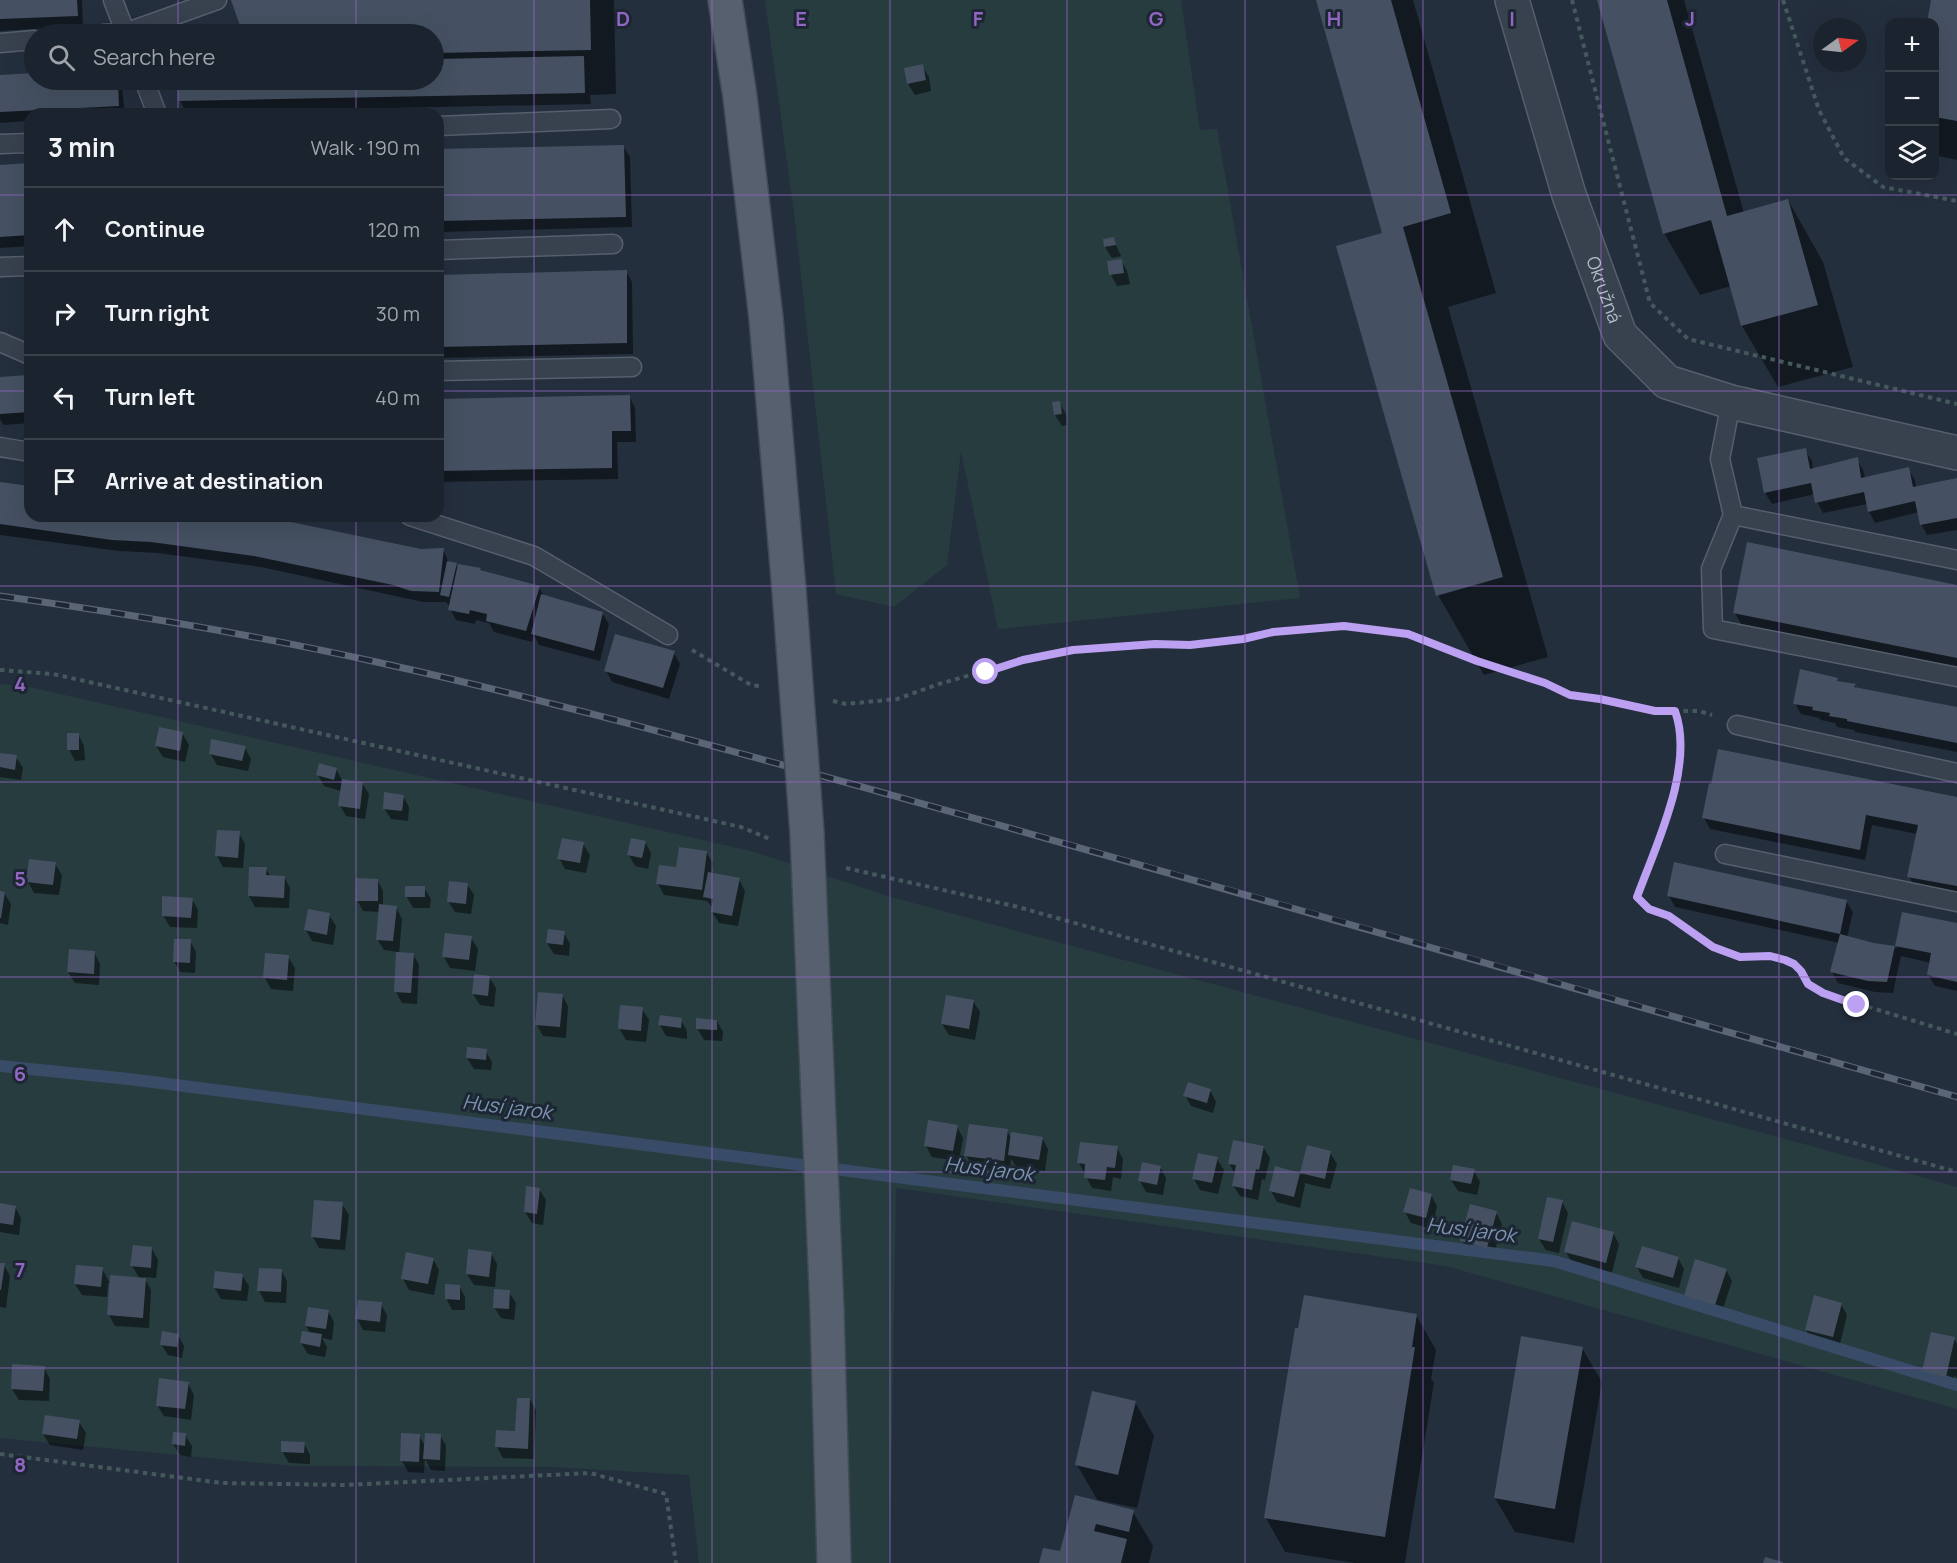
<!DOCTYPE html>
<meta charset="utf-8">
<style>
:root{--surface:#1b232e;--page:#282f3a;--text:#f1f3f6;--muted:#a0a4aa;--line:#39404a}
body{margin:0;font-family:Manrope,sans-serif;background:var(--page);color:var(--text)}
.controls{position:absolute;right:18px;top:18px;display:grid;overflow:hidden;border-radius:12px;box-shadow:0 6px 24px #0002}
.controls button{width:54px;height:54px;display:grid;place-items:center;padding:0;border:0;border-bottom:2px solid var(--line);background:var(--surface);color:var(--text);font:30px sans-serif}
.compass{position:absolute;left:1813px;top:18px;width:54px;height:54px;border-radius:50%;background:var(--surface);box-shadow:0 6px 24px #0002;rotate:75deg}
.stop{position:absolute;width:18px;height:18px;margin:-14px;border:4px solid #bca0f2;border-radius:50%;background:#fff}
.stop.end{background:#bca0f2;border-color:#fff;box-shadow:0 2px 6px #0008}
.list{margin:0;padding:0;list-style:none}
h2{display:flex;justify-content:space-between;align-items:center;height:78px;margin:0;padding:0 24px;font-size:26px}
h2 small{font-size:20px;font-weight:400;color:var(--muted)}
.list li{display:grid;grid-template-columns:39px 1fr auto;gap:18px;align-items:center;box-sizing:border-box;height:84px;padding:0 24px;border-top:2px solid var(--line)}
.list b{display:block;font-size:22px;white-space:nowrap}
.list em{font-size:20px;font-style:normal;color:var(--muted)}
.icon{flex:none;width:33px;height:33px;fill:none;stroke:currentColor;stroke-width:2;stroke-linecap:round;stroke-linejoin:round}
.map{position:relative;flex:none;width:1957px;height:1563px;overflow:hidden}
.search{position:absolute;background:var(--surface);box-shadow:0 6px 24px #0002;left:24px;top:24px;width:420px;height:66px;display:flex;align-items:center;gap:15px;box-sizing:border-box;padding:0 21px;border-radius:33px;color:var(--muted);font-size:22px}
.panel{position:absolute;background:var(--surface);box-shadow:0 6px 24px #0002;left:24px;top:108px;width:420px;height:414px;border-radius:18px}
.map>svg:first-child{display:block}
.green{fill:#263c3f}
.shadow{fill:#0007}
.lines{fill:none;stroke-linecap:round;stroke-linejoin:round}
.stream{stroke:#394c67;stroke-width:12}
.building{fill:#455162}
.lane-casing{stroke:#565f6c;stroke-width:21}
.street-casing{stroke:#565f6c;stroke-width:36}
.primary-casing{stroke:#414a57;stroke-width:36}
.path{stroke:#44595c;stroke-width:4;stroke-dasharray:4.5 4.5;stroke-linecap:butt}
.lane{stroke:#38414e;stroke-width:18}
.street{stroke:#38414e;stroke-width:33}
.primary{stroke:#56606e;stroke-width:33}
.rail-casing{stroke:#5a6575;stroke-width:7}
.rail{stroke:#1d2633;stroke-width:4.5;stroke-dasharray:14;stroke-linecap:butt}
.primary-bridge-casing{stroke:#414a57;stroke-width:36;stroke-linecap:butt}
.primary-bridge{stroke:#56606e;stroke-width:33}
.route{stroke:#bca0f2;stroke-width:8}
.grid{fill:none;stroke:#9266c3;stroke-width:1.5;stroke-opacity:0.55}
.labels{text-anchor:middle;stroke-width:6;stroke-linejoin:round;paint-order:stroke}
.street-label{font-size:18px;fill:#b4bcc9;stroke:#1d2633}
.water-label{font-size:20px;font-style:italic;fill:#7c92b1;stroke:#1d2633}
.grid-label{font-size:20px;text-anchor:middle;font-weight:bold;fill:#9266c3;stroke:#1d2633;stroke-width:6;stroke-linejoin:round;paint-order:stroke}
</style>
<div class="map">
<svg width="1957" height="1563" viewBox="0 0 1957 1563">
<rect width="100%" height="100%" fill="#242f3e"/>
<path class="green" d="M765,0H1181L1200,130L1217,129L1300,598L998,629L961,451L947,565L894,607L836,594L795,221Z
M0,684L25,686L751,851L891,897L1808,1145L1957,1187V1409L1446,1266L896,1188L890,1563H699L689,1475L553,1467L294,1466L0,1438Z"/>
<path class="shadow" d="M0,0H82L83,26L0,31Z
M232,0H614L616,94L590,95L591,104L186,112L180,101L179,80H434V34H245Z
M1317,0H1413L1496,293L1448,307L1548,657L1484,675L1438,595L1384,234Z
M1599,0H1684L1744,213L1788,200L1823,262L1853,367L1778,387L1742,326L1731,286L1700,295L1664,233Z
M1933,0H1957V160L1934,155V22H1928Z
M922,66L929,77L931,91L915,95L908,84Z
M34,74V80H121L125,114H30V121L0,123V76Z
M623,146L630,157L632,227L438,232V150Z
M30,165V246L0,248V166Z
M1113,239L1121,256L1112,258L1105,247V240Z
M1121,260L1127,271L1130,284L1117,286L1111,275L1109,262Z
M626,271L632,282L633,354L438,358V277Z
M27,377L30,382V423L4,425L0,420V379Z
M629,396L635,408L636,442H617L618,479L438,482V401Z
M1059,403L1066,414L1067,425L1062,426L1055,415L1054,404Z
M1805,450L1812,461L1813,470L1857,459L1863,470L1865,478L1908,469L1915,480L1916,488L1957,480V530L1927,535L1921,524L1919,512L1875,523L1869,512L1867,504L1823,513L1817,502L1815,494L1772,504L1765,493Z
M0,484L30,488V516H252L421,550L443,549L449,563L456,565L459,569H480L482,572L539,587L544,596L602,613L609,624L600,661L539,645L534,635L532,642L494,632L489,623L476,620L475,624L456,620L450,609V607L446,602H423L261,567L158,553L119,551L0,535Z
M1957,586V668L1741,624L1735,613Z
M674,653L680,664L669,699L612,682L606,670Z
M1837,680L1839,683L1855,686L1857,689L1957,709V752L1855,732L1854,730L1837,727L1835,723L1821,720L1819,718L1801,714L1795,703Z
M182,733L189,745L185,762L163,757L156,746Z
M78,734L84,746L85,760L75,761L69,749Z
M245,748L251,759L248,771L217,765L210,753Z
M0,754L16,757L23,768L21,780L0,777Z
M336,769L342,780L362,783L369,794L365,819L346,816L340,805L341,791L324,786L318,775Z
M403,796L409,807L408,821L391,819L384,808Z
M1957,798V896L1915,888L1909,876L1917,834L1872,825L1865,860L1710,829L1704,818Z
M239,833L245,844L243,868L223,867L217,856Z
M645,842L651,853L648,869L635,866L629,855Z
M583,844L590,855L586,873L565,869L559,858Z
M706,852L713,863L711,874L739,879L745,891L738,926L719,923L712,912L713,908L707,901L664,895L658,884L677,869Z
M55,864L62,875L59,895L34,893L28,882Z
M266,869L271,877H284L290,888L289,908L255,907L249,896Z
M377,880L383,891V906L396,907L402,919L399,954H413L419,965L417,1004L402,1003L396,992L398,952L384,950L377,939L380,912L363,911L357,900Z
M467,884L474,895L471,914L455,912L448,901Z
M424,888L431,899L430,908H413L407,897Z
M0,892L4,893L11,904L8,925L0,923Z
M1669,896L1846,901L1853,912L1847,937L1897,948V946L1957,925V991L1935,986L1928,975L1931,963L1901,956L1893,993L1875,992L1838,983L1832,972L1839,943L1675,907Z
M192,899L198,910L197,928L170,927L163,915Z
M329,915L336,926L333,945L312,941L306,930Z
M564,933L570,944L569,956L554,954L547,943Z
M471,938L478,949L475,971L450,968L444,957Z
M190,941L196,952L195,973L180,972L174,961Z
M94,952L100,964L99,985L75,983L68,972Z
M288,957L295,968L293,991L271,989L265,978Z
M489,977L496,988L494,1007L480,1005L473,994Z
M562,995L568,1006L566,1038L543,1036L537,1025Z
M973,1001L980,1012L975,1040L949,1035L942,1024Z
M642,1009L649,1020L646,1042L626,1040L619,1028Z
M681,1020L687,1031V1039L666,1036L660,1025Z
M717,1021L723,1032L722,1041L704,1040L697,1028Z
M486,1051L492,1062L491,1070L474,1069L467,1058Z
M1210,1090L1216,1102L1213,1113L1191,1106L1185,1095Z
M957,1127L963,1138L959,1161L932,1157L926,1146Z
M1007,1131L1011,1138H1042L1048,1149L1045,1171L1016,1166L1011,1159L1010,1172L972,1166L966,1155Z
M1263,1147L1270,1158L1265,1180L1262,1179L1258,1200L1240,1196L1233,1185L1235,1174L1229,1163Z
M1117,1148L1123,1159L1121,1179L1113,1177L1111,1191L1092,1188L1079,1163Z
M1330,1153L1337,1164L1330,1189L1304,1183L1305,1185L1300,1208L1277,1202L1271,1191L1276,1168L1303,1175L1301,1172Z
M1217,1159L1224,1170L1218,1194L1200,1190L1194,1179Z
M1160,1167L1166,1178L1163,1195L1146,1192L1140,1181Z
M1474,1171L1480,1182L1477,1195L1458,1191L1451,1180Z
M539,1189L546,1200L543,1225L532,1223L525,1212Z
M1431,1195L1437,1206L1432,1229L1411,1223L1405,1212Z
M1562,1202L1568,1213L1559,1253L1546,1250L1539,1239Z
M342,1204L349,1215L345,1250L319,1248L313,1237Z
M0,1205L15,1207L21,1218L19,1235L0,1232Z
M1496,1213L1502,1224L1493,1258L1468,1252L1462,1240Z
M1613,1233L1619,1244L1612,1273L1572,1263L1566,1252Z
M152,1249L158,1260L156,1278L144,1277L151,1290L149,1328L115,1326L109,1315L140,1279L132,1266Z
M491,1253L497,1264L495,1287L474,1285L467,1274Z
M1678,1258L1684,1269L1679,1288L1643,1278L1637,1267Z
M433,1259L439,1270L434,1295L409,1290L403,1279Z
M0,1264L4,1265L10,1276L6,1308L0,1307Z
M102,1269L110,1283H108L107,1297L82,1295L75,1284Z
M281,1270L287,1281L286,1303L265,1302L259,1291Z
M1726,1270L1732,1281L1721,1315L1692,1307L1686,1295Z
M242,1275L249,1286L247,1301L221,1299L214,1287Z
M459,1286L465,1297V1310H452L446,1298Z
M509,1292L516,1303L514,1320L501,1318L494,1307Z
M381,1304L387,1315L385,1332L363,1330L357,1318Z
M1841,1304L1847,1315L1839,1348L1813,1341L1806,1330Z
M328,1311L334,1322L332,1340L322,1338L327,1347L325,1357L308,1354L301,1343L311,1334L306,1326Z
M1416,1315L1436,1350L1431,1379L1434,1382L1405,1563H1355L1285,1552L1266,1518L1300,1330Z
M178,1335L184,1346L182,1358L168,1355L161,1344Z
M1954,1339L1957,1344V1379L1955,1375L1952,1387L1930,1382L1924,1371Z
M1582,1348L1602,1382L1574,1543L1515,1532L1495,1498Z
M44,1368L50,1379L49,1401L19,1400L12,1389Z
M188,1383L194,1395L191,1420L164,1416L157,1405Z
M530,1399L536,1410L534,1459L503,1458L497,1447L516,1432Z
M1135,1402L1154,1436L1137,1508L1098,1500V1501L1077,1465Z
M79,1422L86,1433L83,1450L50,1445L43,1434Z
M185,1435L192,1446L191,1457L180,1455L173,1444Z
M440,1435L446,1446L445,1471L431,1470L425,1459L424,1473L408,1472L402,1461L419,1436L425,1446Z
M304,1443L310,1455V1464L289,1463L282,1451Z
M1076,1497L1133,1512L1153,1546L1149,1563H1041L1062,1553Z"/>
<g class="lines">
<path class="stream" d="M0,1066L129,1079L1554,1261L1957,1385"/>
</g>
<path class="building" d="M0,0H77L78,16L0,19Z
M231,0H590L591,50L434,53V34H243Z
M1316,0H1391L1451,213L1403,227L1503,577L1436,596L1336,246L1382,233Z
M1597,0H1667L1727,216L1788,199L1818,305L1741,326L1711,220L1663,234Z
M1931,0H1957V121L1935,117V22H1927Z
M584,56L585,93L178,101L177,80H434V59Z
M923,64L926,80L907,84L904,68Z
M34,73V80H118L119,106L0,112V75Z
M624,145L626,217L438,221V149Z
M30,163V235L0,237V165Z
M1114,237L1116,245L1104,247L1103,239Z
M1122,259L1124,273L1109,275L1107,261Z
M627,270V343L438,347V275Z
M28,375L30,387V412L0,414V377Z
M630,395L631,431H612V468L438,471V399Z
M1060,401L1062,414L1054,415L1052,402Z
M1806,448L1810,469L1858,457L1861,478L1909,467L1913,487L1957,478V518L1920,525L1915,501L1868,512L1864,492L1815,503L1811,483L1764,493L1757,458Z
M0,482L30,486V516H262L421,549L444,548L439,592L411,591L393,585L254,556L151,542L112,540L0,524Z
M1747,542L1957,585V658L1733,613Z
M447,561L457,563L449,597L440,595Z
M458,564L481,568L480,570L540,586L526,631L486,621L487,614L470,610L469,614L448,610Z
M541,594L603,612L594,651L531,634Z
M615,634L675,651L663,688L604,671Z
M1800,669L1838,678L1837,681L1856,684L1854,687L1957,707V743L1847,721V719L1829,716L1830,713L1812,710L1813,707L1793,704Z
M159,727L183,732L180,751L155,746Z
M67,733H79V750H67Z
M211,739L246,746L242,761L209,754Z
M1718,749L1957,797V886L1907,877L1918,825L1866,815L1860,850L1702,818L1709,783L1711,784Z
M0,753L17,755L15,770L0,767Z
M319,763L337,768L334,780L316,775Z
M342,779L363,782L360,809L338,806Z
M384,792L404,795L402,811L383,809Z
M217,830L240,831L238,858L215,856Z
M562,838L584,842L580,863L557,859Z
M631,838L646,841L642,858L627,855Z
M679,847L707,851L702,890L656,884L659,865L676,867Z
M29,859L56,862L53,885L26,882Z
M1674,862L1847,900L1840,934L1667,896Z
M249,867H267L266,875L285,876L284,898L248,896Z
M708,872L740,878L732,916L711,912L713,899L703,897Z
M356,878L378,879V901H355Z
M449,881L468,883L466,904L447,902Z
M405,886H425V897H405Z
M0,891L5,892L1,918H0Z
M162,896L193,898L191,918L162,916Z
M379,904L397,906L393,941L376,940Z
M308,909L330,913L327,935L304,930Z
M1902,912L1957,923V982L1927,975L1931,953L1895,946Z
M548,929L565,931L563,945L546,943Z
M445,933L472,936L469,960L442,957Z
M1840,934L1874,943L1895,946L1887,982L1868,981L1830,972Z
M174,939H191L190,963L173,962Z
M69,949L95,951L94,974L67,972Z
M396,952L414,953L411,993L394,992Z
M265,953L289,955L287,980L263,978Z
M474,974L490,976L488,996L472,994Z
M538,992L563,994L560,1027L535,1025Z
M946,995L974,1000L969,1029L941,1024Z
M620,1005L643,1007L641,1031L618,1029Z
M660,1015L682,1018L681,1028L658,1025Z
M696,1018L717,1020V1030L696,1029Z
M467,1047L487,1049L486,1060L466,1058Z
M1188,1082L1211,1089L1207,1103L1183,1096Z
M928,1120L958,1125L953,1151L924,1146Z
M969,1124L1008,1129L1004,1161L964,1156Z
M1011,1132L1043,1137L1039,1160L1008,1155Z
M1233,1140L1264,1146L1259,1170L1256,1169L1252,1190L1232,1186L1236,1165L1228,1164Z
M1080,1142L1118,1146L1115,1168L1107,1167L1105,1180L1084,1178L1085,1164L1077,1163Z
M1307,1145L1331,1151L1325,1179L1300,1173Z
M1198,1153L1218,1157L1212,1183L1192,1179Z
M1142,1162L1161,1166L1157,1185L1138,1181Z
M1453,1165L1475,1169L1471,1184L1450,1180Z
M1275,1166L1300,1173L1294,1197L1269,1191Z
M526,1186L540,1188L537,1214L524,1212Z
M1410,1188L1432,1194L1426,1218L1403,1212Z
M1547,1197L1563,1200L1553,1242L1538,1239Z
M314,1200L343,1202L340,1240L311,1237Z
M0,1203L16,1206L13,1225L0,1223Z
M1470,1204L1497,1211L1487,1248L1460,1241Z
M1572,1221L1614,1232L1606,1263L1564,1252Z
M133,1245L152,1247L151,1268L130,1266Z
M1642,1246L1679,1257L1673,1278L1635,1267Z
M468,1249L492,1252L489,1277L466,1274Z
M406,1252L434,1258L428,1284L401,1279Z
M1695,1259L1727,1269L1715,1305L1684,1296Z
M0,1263H5L1,1290H0Z
M76,1265L103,1267L101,1287L74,1284Z
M259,1268L282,1269L281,1292L257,1291Z
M215,1271L243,1274L241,1291L213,1288Z
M110,1275L146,1278L143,1318L107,1315Z
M445,1284L460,1285V1300L445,1299Z
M494,1289L510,1290L509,1309L493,1308Z
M1304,1295L1417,1314L1412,1347H1415L1385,1537L1264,1518L1295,1328H1298Z
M1814,1295L1842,1303L1833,1337L1805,1330Z
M358,1300L382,1302L380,1322L355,1319Z
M308,1307L329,1310L326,1329L305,1326Z
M162,1331L179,1334L177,1347L160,1345Z
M302,1331L322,1334L320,1347L300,1343Z
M1931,1332L1955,1337L1946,1377L1922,1371Z
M1521,1336L1583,1347L1555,1509L1494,1498Z
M12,1364L45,1366L43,1391L11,1389Z
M159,1378L189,1382L185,1409L156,1406Z
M1092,1391L1136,1401L1118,1475L1075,1465Z
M517,1398H530L528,1449L495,1447L496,1430L515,1431Z
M45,1415L80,1420L77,1439L42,1434Z
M173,1432L186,1433L185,1446L172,1444Z
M401,1433L420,1434L419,1462L400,1461Z
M425,1433L441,1434L440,1460L423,1459Z
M281,1441L305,1442L304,1453L281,1452Z
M1075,1495L1134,1510L1129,1532L1096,1524L1094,1531L1127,1539L1121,1563H1039L1043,1548L1060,1551Z
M1765,1557L1783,1562V1563H1763Z"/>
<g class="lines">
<g class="lane-casing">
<path id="lane" d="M113,0L126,34
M103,34L125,33L217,0
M0,43L34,40
M144,80L157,114
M438,126L611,119
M0,144L30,143
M438,250L613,244
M0,267L30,266
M0,342L30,355
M438,371L632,367
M1731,402L1720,459L1733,515L1957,560
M0,447L30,452
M1733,515L1711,569L1713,629L1957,677
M410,516L534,556L668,635
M1737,725L1957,773
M1725,854L1957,902"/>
</g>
<g class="street-casing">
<g id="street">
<path id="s1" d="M1512,0L1569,195L1620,335L1667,382L1731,402L1957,453"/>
</g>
</g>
<g class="primary-casing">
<path id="primary" d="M725,0L740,97L766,318L789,590
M827,1311L834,1563"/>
</g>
<path class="path" d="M1572,0L1650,303L1688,339L1957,404
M1783,0L1819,110L1844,158L1883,187L1957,201
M692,650L751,685L759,686
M0,670L53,674L741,827L772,840
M833,701L846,704L897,699L939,684L1023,660L1073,650L1155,644L1190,645L1243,639L1273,632L1344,626L1408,634L1477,661L1545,683L1570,695L1600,699L1655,711H1699L1712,715
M1675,711C1695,766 1656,845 1637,897L1649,909L1669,916L1713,947L1740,957L1770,956L1794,964L1801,971L1808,984L1823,993L1957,1034
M846,868L1018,907L1957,1172
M0,1454L222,1483L345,1485L590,1473L666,1494L676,1563"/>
<use href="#lane" class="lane"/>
<use href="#street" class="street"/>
<use href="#primary" class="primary"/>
<g class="rail-casing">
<path id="rail" d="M0,596C131,614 261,636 390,665C595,711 797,769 999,825C1319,914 1638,1006 1957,1097"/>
</g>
<use href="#rail" class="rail"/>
<g class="primary-bridge-casing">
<path id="primary-bridge" d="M789,590L807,833L827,1311"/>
</g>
<use href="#primary-bridge" class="primary-bridge"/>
</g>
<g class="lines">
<path class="route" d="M986,672L1023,660L1073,650L1155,644L1190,645L1243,639L1273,632L1344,626L1408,634L1477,661L1545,683L1570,695L1600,699L1655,711H1675C1695,766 1656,845 1637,897L1649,909L1669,916L1713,947L1740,957L1770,956L1785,960L1794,964L1801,971L1808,984L1823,993L1857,1005"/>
</g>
<path class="grid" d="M178,0V34M356,0V34M534,0V1563M712,0V1563M890,0V1563M1067,0V1563M1245,0V1563M1423,0V1563M1601,0V1563M1779,0V1563M178,80V114M356,80V114M0,195H30M438,195H1957M0,391H30M438,391H1957M178,516V1563M356,516V1563M0,586H1957M0,782H1957M0,977H1957M0,1172H1957M0,1368H1957"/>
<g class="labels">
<g class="street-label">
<text dy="6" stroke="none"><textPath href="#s1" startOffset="304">Okružná</textPath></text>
</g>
<g class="water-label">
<text transform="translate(507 1107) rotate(7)" y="7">Husí jarok</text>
<text transform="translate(989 1169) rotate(7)" y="7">Husí jarok</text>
<text transform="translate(1471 1230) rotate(7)" y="7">Husí jarok</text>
</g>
</g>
<g class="grid-label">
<text x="623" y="26">D</text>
<text x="801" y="26">E</text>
<text x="978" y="26">F</text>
<text x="1156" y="26">G</text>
<text x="1334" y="26">H</text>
<text x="1512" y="26">I</text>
<text x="1690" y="26">J</text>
<text x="20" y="691">4</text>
<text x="20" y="886">5</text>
<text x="20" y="1081">6</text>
<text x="20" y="1277">7</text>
<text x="20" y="1472">8</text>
</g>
</svg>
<div class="controls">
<button>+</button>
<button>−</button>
<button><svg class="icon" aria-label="layers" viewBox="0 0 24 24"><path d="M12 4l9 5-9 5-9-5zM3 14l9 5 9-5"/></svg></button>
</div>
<svg class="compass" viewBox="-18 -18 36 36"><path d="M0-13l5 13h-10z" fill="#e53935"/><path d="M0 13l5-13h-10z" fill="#a0a4aa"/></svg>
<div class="stop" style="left:986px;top:672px"></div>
<div class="stop end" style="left:1857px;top:1005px"></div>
<div class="search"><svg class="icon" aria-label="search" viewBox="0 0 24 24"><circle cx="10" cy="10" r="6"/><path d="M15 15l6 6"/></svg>Search here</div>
<section class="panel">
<h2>3 min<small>Walk · 190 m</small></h2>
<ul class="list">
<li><svg class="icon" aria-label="ahead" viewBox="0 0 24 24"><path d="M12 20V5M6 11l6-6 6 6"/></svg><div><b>Continue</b></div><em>120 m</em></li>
<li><svg class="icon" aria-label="right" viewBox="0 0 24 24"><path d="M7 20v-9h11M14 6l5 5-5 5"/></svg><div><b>Turn right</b></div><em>30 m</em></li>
<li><svg class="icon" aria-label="left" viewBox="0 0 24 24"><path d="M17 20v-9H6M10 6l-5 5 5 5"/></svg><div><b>Turn left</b></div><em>40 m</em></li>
<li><svg class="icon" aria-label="arrive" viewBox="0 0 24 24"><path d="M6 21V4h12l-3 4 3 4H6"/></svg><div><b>Arrive at destination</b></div></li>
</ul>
</section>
</div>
